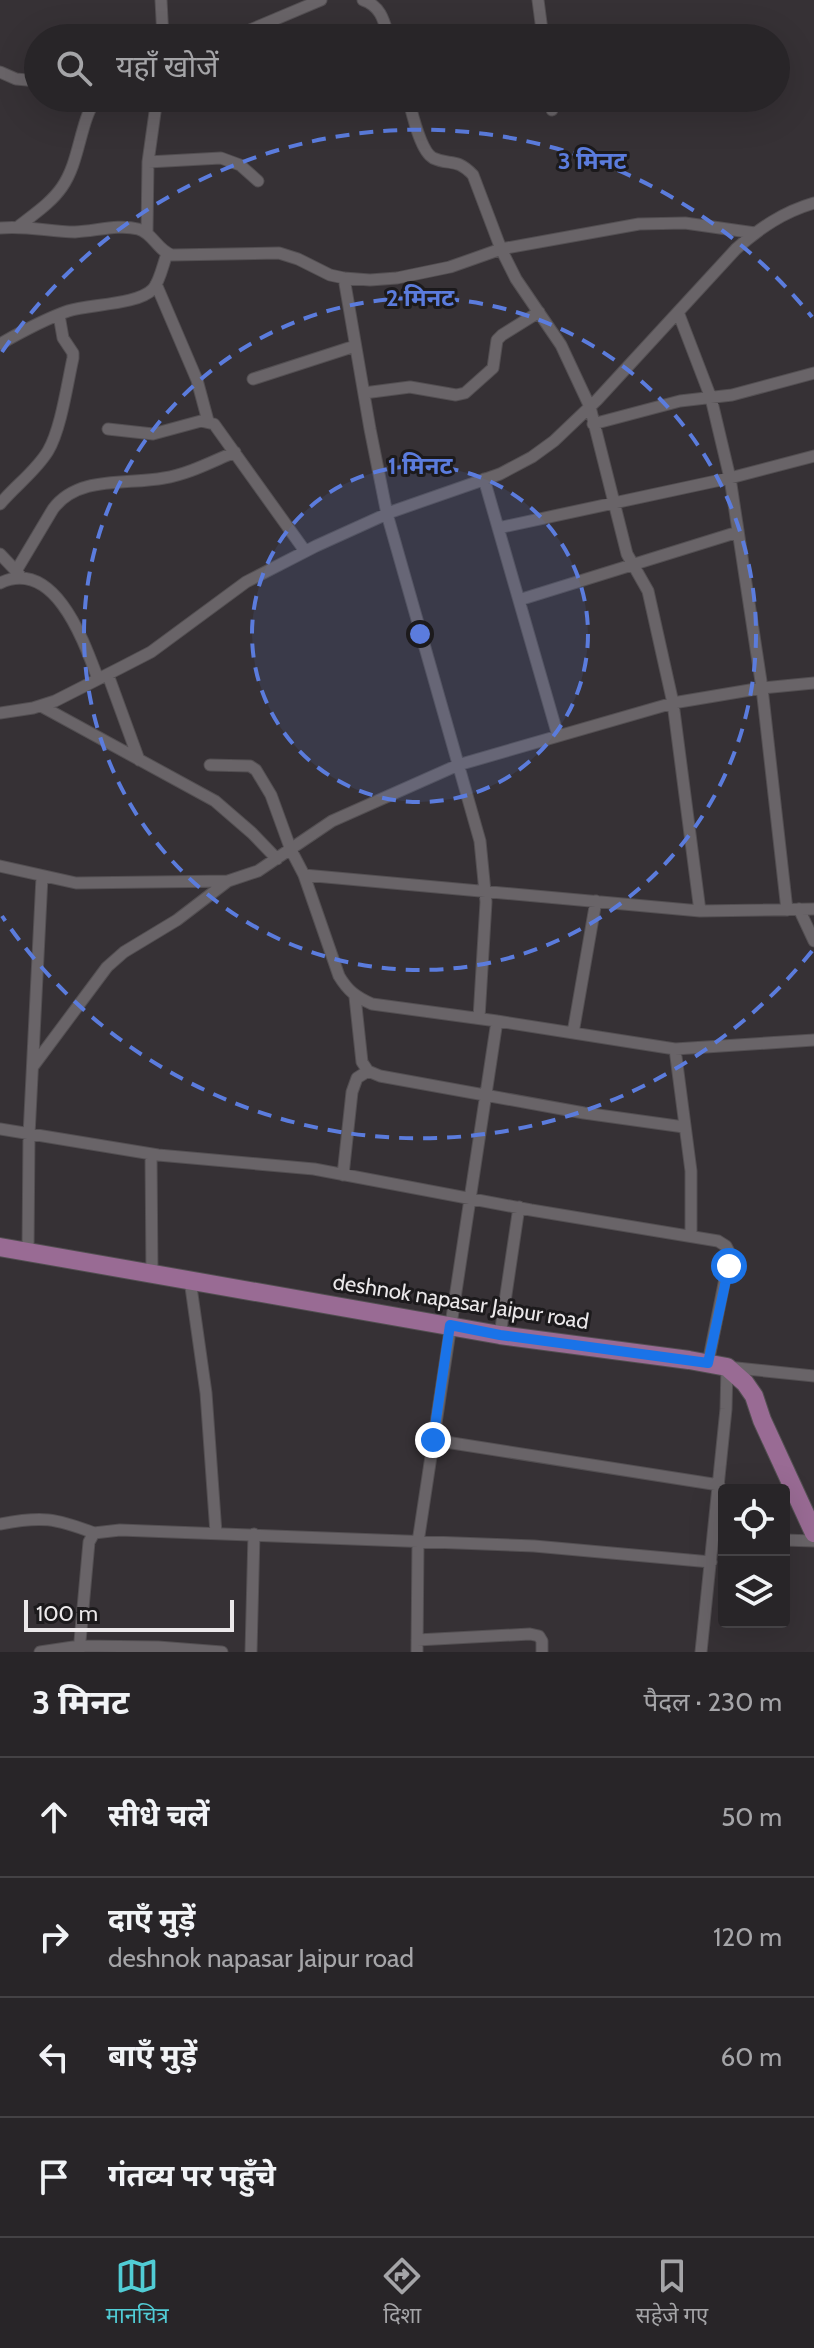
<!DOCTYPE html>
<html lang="hi">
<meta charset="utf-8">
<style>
:root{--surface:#282528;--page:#302d30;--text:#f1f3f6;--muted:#a5a5a8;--line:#444245;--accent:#51ccd5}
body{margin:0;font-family:Cabin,"Noto Sans Devanagari",sans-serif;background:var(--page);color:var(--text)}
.controls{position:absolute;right:24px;bottom:24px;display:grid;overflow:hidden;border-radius:8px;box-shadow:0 8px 32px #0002}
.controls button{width:72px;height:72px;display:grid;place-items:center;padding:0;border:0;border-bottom:2px solid var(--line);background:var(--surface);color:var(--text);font:40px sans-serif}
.scale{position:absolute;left:24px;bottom:20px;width:210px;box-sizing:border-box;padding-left:8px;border:4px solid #ebe8ea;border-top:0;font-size:22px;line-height:28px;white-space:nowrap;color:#ebe8ea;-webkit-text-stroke:6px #1c1a1c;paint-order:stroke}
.stop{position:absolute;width:24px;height:24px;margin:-18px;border:6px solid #1a73e8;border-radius:50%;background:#fff}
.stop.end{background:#1a73e8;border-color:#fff;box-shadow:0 2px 8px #0008}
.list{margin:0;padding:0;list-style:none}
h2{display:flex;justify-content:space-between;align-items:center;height:104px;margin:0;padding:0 32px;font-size:34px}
h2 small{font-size:26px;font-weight:400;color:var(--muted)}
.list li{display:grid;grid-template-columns:52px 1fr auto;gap:24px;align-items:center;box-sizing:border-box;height:120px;padding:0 32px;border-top:2px solid var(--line)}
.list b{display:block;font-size:30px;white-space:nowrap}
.list p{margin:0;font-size:26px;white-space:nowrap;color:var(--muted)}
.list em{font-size:26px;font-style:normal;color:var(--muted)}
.icon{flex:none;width:44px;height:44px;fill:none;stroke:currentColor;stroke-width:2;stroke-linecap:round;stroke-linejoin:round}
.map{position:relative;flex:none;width:814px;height:1652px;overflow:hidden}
.search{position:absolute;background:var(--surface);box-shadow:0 8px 32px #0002;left:24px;right:24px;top:24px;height:88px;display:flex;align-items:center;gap:20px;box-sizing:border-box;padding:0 28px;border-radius:44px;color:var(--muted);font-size:30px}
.sheet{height:584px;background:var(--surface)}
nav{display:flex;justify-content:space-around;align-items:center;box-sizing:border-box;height:112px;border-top:2px solid var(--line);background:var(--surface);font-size:22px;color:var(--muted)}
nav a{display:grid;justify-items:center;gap:4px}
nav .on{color:var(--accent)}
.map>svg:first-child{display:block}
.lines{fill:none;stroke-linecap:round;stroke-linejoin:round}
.street-casing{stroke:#534f52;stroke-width:13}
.primary-casing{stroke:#534f52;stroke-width:20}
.street{stroke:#696468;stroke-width:11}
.primary{stroke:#996b94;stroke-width:18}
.route{stroke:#1a73e8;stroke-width:10}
.ring{fill:none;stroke:#5b7cdd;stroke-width:4;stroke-dasharray:14 10}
.labels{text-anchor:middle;stroke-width:6;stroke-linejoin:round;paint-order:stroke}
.street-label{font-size:22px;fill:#ebe8ea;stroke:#1c1a1c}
.centre{fill:#5b7cdd;stroke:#1c1a1c;stroke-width:4}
.ring-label{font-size:24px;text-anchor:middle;font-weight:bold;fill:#5b7cdd;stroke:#1c1a1c;stroke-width:6;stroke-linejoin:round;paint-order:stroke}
</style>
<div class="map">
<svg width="814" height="1652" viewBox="0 0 814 1652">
<rect width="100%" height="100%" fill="#363135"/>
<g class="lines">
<g class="street-casing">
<path id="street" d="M161,0L163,38
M363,0C381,6 384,21 389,38
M538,0L543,38
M231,38L321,0
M0,72L16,79L38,81
M408,98C412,112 420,151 433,158C450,166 456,157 473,175L501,249L516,279L561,345L590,407L627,554L648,591L673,703L700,911
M551,98L552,110
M148,162L221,158L240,165L258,181
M19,226C34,214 51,203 62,187C80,161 79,125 96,98
M0,228C26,225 50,232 75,232C96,231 119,224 138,229C153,233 157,250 172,255L279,253L298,259L330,275L344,278L370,280L397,278L450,267L501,249L639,224L685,223L755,233
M147,232L148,162L157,98
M344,278L370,429L387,514L480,841L486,902L479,1018
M156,284L197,380L208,421
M678,312L711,398L730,478L762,688L787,910
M0,344C21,332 45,319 68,311C89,304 138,305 153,289C160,281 163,264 167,254
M253,379L355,346
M364,393L410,387L456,395L465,393L493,368L497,340L502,335L539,312
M593,424L680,401L732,395L814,373
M108,429L153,434L201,421L214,424L305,551
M484,479L558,736
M0,504C15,486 36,471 48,451C61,429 67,385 73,358V353L63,338L59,315
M498,528L730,478L814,456
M0,554L19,574
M16,571L53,509C78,475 127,485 164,478C189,474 213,461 235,452
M0,583C55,557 84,642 98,679
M519,600L738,532
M108,675L139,760
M41,706L215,801L252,833L277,859
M0,713L33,708L55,701L122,667L151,652L246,582L316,546L391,512L500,474L532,457L554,441L597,400L736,249C760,228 783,212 814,203
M210,765L250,766L256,770L271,795L291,850L304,875L339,976C348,991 356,997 372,1004L497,1021L675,1049L814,1040
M0,866L76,883L228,881L258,871L332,821L458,765L673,703L762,688L814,683
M304,875L700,911L814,909
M799,909L814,941
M355,997L362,1062L368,1071L380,1076L584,1113L684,1127
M573,1033L596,901
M675,1049L691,1171V1236
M34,1065L107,967L124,952L177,920L228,881
M0,1129L158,1155L314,1169L531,1210L718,1241L726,1246L730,1254L708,1363
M151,1154L152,1273
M343,1175L352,1092L357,1078L368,1071
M28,1251L29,1135L42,877
M190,1280L206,1393L216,1533
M500,1335L519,1207
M433,1440L719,1485
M0,1524C42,1516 55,1518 94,1533
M784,1540L814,1541
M417,1640L530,1634L539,1636L542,1641V1652
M40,1652L80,1646L158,1647L222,1652
M79,1652L89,1542L94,1533L120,1530L534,1546L711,1562
M251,1652L254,1534
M417,1652L418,1542L497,1021
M701,1652L726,1409L727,1367L814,1376"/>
</g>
<g class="primary-casing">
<path id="primary" d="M0,1247L500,1335L689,1360L727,1367L745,1383L754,1396L762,1420L814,1533"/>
</g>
<use href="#street" class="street"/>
<use href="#primary" class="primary"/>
</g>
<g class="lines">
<path class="route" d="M433,1440L450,1325L500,1335L708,1363L729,1266"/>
</g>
<circle cx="420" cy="634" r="168" fill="#5b7cdd" fill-opacity=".12"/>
<g class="ring">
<circle cx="420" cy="634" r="168"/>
<circle cx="420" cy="634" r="336"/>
<path d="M812 951A504 504 0 0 1 2 916M2 352A504 504 0 0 1 812 317"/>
</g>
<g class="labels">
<g class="street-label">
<text transform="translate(461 1301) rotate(9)" y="8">deshnok napasar Jaipur road</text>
</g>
</g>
<circle cx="420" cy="634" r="12" class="centre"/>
<g class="ring-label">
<text x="592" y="169">3 मिनट</text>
<text x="420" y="306">2 मिनट</text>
<text x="420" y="474">1 मिनट</text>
</g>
</svg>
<div class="controls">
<button><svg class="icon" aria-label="locate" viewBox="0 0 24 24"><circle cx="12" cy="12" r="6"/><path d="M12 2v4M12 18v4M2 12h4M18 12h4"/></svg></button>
<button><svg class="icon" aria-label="layers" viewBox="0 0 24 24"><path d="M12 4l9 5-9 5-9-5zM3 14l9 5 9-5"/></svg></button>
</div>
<div class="scale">100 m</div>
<div class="stop" style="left:729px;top:1266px"></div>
<div class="stop end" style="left:433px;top:1440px"></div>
<div class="search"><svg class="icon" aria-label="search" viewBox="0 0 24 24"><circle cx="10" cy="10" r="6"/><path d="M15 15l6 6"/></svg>यहाँ खोजें</div>
</div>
<section class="sheet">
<h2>3 मिनट<small>पैदल · 230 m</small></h2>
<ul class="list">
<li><svg class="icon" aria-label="ahead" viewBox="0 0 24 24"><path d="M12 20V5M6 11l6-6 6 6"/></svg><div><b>सीधे चलें</b></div><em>50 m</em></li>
<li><svg class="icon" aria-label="right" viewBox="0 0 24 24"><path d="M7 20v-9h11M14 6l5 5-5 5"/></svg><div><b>दाएँ मुड़ें</b><p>deshnok napasar Jaipur road</p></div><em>120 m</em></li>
<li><svg class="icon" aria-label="left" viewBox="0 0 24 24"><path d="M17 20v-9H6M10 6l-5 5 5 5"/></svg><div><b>बाएँ मुड़ें</b></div><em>60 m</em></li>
<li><svg class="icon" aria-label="arrive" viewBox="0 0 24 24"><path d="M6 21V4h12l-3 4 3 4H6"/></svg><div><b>गंतव्य पर पहुँचे</b></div></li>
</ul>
</section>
<nav>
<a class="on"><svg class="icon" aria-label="map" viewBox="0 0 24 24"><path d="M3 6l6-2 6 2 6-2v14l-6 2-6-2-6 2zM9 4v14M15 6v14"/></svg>मानचित्र</a>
<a><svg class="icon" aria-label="directions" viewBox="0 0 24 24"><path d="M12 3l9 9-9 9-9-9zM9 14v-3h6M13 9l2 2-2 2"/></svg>दिशा</a>
<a><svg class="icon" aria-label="saved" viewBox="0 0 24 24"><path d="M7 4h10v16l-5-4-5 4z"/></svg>सहेजे गए</a>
</nav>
